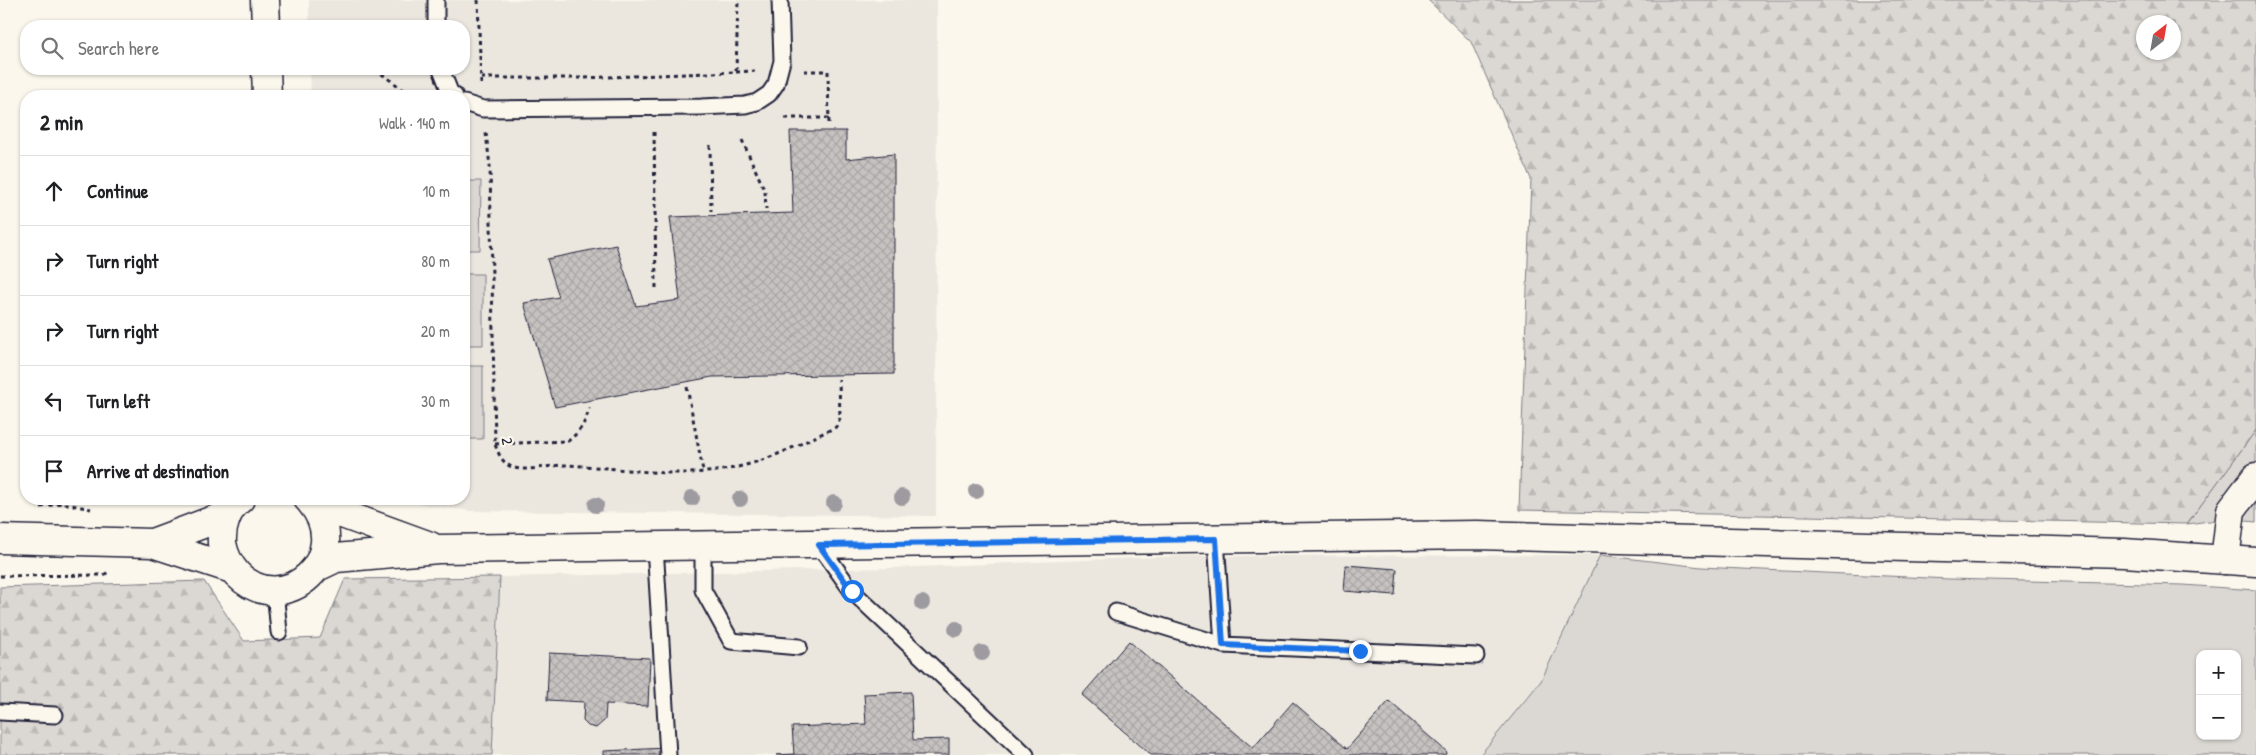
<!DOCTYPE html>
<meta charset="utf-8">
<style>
:root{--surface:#fff;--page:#f2f2f2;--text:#202124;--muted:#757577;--line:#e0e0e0}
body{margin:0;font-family:"Patrick Hand",sans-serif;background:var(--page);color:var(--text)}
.controls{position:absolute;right:15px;bottom:15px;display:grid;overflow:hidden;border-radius:10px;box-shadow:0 1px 4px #0004}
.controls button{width:45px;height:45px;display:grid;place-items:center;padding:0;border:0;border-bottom:1px solid var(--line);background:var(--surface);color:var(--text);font:25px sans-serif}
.compass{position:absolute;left:2136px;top:15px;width:45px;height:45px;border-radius:50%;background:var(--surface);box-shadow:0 1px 4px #0004;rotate:31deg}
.stop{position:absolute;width:15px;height:15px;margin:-11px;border:4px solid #1a73e8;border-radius:50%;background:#fff}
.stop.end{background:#1a73e8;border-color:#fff;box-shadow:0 1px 5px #0008}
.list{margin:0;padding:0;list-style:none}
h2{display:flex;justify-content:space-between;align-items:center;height:65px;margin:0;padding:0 20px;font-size:21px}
h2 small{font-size:16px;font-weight:400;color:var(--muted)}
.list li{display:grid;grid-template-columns:32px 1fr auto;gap:15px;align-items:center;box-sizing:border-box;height:70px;padding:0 20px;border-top:1px solid var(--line)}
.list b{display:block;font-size:19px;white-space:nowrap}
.list em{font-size:16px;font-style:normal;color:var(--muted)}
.icon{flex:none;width:28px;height:28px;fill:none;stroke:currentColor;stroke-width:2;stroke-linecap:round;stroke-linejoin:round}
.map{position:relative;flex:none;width:2256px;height:755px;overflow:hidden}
.search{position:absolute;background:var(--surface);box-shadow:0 1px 4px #0004;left:20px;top:20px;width:450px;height:55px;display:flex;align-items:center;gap:12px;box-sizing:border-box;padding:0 18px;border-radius:20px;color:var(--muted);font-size:19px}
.panel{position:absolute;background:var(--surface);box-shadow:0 1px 4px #0004;left:20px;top:90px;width:450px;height:415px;border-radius:20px}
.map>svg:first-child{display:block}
.built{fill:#ebe7df}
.green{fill:#dbd8d3;stroke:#7e7d87;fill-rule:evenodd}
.forest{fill:url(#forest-firs);stroke:#7e7d87;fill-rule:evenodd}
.building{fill:url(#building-cross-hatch);stroke:#22223b}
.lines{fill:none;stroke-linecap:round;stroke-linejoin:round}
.service-casing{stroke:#22223b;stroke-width:19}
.minor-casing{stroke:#22223b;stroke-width:31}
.tertiary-casing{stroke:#22223b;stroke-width:31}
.path{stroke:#22223b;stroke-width:3;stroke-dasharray:4 4;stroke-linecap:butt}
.service{stroke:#fbf7ec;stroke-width:15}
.minor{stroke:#fbf7ec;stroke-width:28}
.tertiary{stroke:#fbf7ec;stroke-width:28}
.tree{fill:#9d9ba0}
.route{stroke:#1a73e8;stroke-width:6}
.labels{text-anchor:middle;stroke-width:4.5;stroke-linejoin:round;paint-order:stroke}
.street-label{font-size:15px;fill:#22223b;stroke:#fbf7ec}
</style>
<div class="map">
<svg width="2256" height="755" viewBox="0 0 2256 755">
<defs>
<pattern id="forest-firs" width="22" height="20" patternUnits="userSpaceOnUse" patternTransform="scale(1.25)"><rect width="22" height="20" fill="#dbd8d3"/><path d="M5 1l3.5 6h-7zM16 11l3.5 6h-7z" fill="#bcb9b6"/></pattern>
<pattern id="building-cross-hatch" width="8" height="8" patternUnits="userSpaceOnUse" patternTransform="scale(1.25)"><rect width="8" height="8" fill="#c6c2c0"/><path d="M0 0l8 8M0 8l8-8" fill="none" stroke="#aaa6a6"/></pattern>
</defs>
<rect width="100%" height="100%" fill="#fbf7ec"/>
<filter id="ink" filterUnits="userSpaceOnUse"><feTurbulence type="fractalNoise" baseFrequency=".02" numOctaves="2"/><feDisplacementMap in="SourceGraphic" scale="10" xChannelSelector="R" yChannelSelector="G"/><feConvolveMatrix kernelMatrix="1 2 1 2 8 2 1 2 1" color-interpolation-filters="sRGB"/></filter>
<g filter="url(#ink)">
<path class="built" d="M309,0H937L936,516L470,511L387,499H464V96H311L310,69H464V26H309Z
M1600,555L1541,681L1480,755H492L500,577L891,568L1183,556Z"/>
<path class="green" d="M464,181H481L480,250H464Z
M464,274H483V345H464Z
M464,366H483V439H464Z
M2256,430V522L2224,519L2187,524Z
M1600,555L1701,567L1949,579L2183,585L2256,590V755H1480L1541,681ZM2200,654H2237V736H2200Z"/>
<path class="forest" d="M1428,0H2256V430L2187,524L1519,510L1531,179L1471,42ZM2144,22H2174V52H2144Z
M500,577L492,755H0V587L204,581L244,641L320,638L345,579Z"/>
<path class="building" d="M790,131H846V159L894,154V374L712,377L555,407L524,303L559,297L547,259L616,245L636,306L680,300L670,217L793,213Z
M1346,565L1397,569L1395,595L1344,591Z
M1129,641L1253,748L1293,702L1347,749L1389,701L1447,752L1445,755H1151L1082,695Z
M549,653L650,658L648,706L606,704L605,720L596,728L588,726L583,721L584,702L547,700Z
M911,692L913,740L949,739V755H776L794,754L792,727L866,724L864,694Z
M666,748V755H604V751Z"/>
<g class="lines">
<g class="service-casing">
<path id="service" d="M436,0V26
M441,69L450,92L455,96
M464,103L483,109L701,107L745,105L757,102L769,94L776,84L782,61L780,0
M1216,539L1223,645
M819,545L852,591L1026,755
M655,546L668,755
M703,546V590L731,641L799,647
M275,590L279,632
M1116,612L1223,645L1476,656
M0,712L55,715"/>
</g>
<g class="minor-casing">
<path id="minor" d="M2225,560L2231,510L2256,477"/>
</g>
<g class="tertiary-casing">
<path id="tertiary" d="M265,0L266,26
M266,69L267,96
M240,499C227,509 221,527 222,543C224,555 229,565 237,574C284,622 357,555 310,501
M308,499L334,511L430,546
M0,539L152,543L227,515
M152,543L232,569
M317,567L336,558L438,549L1477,535L2124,553L2256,562"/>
</g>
<path class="path" d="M478,0L481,84
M375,69L412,96
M804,71H828L829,127
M736,72L755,71
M481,78H582L736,72L738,0
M785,118H829
M654,132L656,289
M486,133L490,166L495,444C498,453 502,463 512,467C527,473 551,464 568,465C625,468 685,481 742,466C775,458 806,441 836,427L840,418L839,379
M742,140L765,191L766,209
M710,145L711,211
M687,387L703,471
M495,444L568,441C580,432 586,422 589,408
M41,507L62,503L91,509
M0,576L104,575L108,572"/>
<use href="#service" class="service"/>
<use href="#minor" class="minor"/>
<use href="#tertiary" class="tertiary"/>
</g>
<g class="tree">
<circle cx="976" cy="491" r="8"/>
<circle cx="902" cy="497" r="8"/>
<circle cx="692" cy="498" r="8"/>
<circle cx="740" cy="499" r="8"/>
<circle cx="834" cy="503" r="8"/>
<circle cx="596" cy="505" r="8"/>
<circle cx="922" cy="603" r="8"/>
<circle cx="956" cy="629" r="8"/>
<circle cx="982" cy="653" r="8"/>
</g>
</g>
<g class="lines" filter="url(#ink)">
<path class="route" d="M852,591L819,545L1216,539L1223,645L1360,651"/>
</g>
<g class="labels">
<g class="street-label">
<text transform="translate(507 441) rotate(80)" y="5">2</text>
</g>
</g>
</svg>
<div class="controls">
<button>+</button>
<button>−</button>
</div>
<svg class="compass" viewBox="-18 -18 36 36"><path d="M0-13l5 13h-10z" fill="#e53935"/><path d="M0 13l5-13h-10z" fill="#757577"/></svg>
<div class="stop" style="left:852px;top:591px"></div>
<div class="stop end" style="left:1360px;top:651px"></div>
<div class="search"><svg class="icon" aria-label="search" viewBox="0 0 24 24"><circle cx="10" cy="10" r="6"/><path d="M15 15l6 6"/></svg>Search here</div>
<section class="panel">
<h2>2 min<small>Walk · 140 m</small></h2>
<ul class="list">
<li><svg class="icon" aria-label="ahead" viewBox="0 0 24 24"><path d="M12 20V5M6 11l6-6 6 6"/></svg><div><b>Continue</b></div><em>10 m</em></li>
<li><svg class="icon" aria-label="right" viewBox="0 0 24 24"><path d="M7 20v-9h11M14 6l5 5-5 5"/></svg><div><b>Turn right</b></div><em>80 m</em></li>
<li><svg class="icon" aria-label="right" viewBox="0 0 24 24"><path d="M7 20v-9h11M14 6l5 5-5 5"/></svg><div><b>Turn right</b></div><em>20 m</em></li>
<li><svg class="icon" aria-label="left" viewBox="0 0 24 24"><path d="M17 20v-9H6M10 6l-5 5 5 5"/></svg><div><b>Turn left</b></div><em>30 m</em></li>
<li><svg class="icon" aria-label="arrive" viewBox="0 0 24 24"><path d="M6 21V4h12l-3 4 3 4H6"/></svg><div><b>Arrive at destination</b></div></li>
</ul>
</section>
</div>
